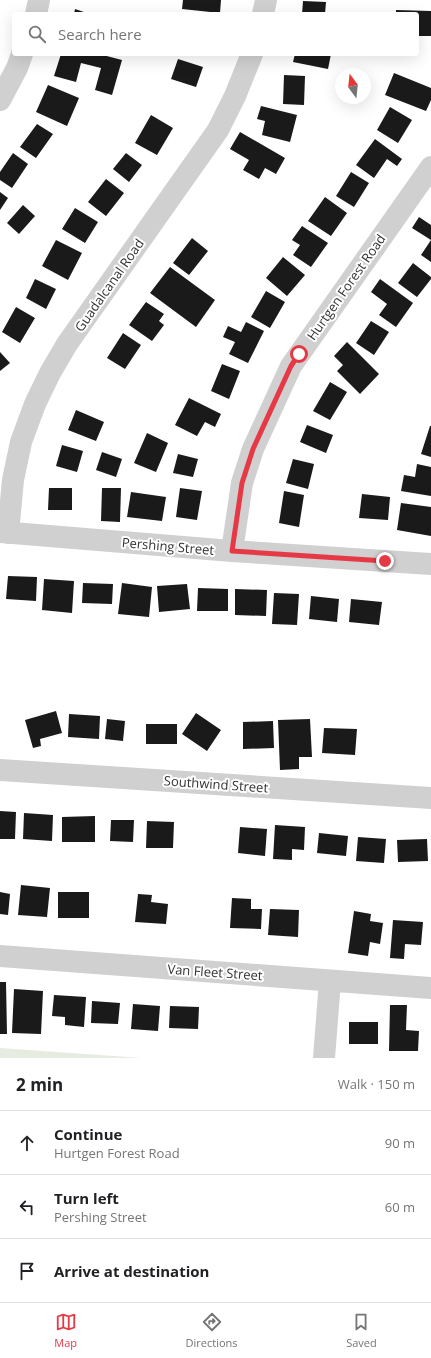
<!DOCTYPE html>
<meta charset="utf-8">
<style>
:root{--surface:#fff;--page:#f6f6f6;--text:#202124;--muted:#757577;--line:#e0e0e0;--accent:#e63946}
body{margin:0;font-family:"Open Sans",sans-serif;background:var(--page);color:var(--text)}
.compass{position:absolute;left:335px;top:68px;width:36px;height:36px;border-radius:50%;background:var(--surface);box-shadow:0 4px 16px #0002;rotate:345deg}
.stop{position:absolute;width:12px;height:12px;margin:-9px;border:3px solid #e63946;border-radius:50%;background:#fff}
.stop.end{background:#e63946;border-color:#fff;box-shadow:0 1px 4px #0008}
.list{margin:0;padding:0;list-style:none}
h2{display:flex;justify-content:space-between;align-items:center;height:52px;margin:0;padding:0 16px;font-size:17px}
h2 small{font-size:13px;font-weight:400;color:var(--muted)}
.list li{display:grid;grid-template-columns:26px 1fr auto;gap:12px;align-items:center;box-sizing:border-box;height:64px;padding:0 16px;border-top:1px solid var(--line)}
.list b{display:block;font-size:15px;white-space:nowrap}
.list p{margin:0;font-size:13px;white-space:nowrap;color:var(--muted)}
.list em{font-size:13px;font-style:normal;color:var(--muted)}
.icon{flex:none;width:22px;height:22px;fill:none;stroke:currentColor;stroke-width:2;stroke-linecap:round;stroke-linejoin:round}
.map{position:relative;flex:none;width:431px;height:1058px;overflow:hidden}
.search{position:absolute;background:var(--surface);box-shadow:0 4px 16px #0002;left:12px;right:12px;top:12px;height:44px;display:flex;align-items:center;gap:10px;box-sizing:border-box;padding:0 14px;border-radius:4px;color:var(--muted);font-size:15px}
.sheet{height:244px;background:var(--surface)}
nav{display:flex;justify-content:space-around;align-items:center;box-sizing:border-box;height:56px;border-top:1px solid var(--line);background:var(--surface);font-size:11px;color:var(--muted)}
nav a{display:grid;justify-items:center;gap:2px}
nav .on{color:var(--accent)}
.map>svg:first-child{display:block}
.green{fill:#e6ecdf}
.building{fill:#1a1a1a}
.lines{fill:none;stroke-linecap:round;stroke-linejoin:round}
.minor{stroke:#d0d0d0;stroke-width:22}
.route{stroke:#e63946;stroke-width:5}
.labels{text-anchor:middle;stroke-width:4;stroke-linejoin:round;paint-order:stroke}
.street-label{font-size:13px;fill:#333;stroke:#fff}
</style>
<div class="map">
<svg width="431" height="1058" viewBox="0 0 431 1058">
<rect width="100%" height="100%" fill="#fff"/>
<path class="green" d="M0,1048L142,1058H0Z"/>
<path class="building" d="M183,0H221L220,13L182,9Z
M303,1L326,2L325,14H302Z
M75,9L90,14H74Z
M396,10L431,11V36H417V14H396Z
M61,54H99L122,60L112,95L95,90L101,68L81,63L76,82L54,76Z
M295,54H331L328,69L293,62Z
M178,59L203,67L196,87L171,79Z
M394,73L431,88V100L426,111L385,95Z
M284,75L305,76L304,105L283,104Z
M48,85L79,98L67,126L36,112Z
M261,106L297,115L290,142L262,135L265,121L257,119Z
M390,107L412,120L398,143L377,130Z
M151,115L173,128L157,155L135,143Z
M37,124L53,134L36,158L20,147Z
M240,132L285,158L276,174L265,168L259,179L243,170L249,160L230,149Z
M375,139L402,159L397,166L387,159L374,178L356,165Z
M13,153L28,164L12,188L0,180V172Z
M126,153L142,165L129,182L113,169Z
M351,172L369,183L354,207L336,196Z
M106,179L124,193L106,216L88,202Z
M0,192L8,198L0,210Z
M325,197L347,213L331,236L308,221Z
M23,205L35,216L19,234L7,223Z
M75,208L98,222L85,243L62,229Z
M419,217L431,225V262L421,255L431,240L412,228Z
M302,226L328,243L311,267L293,255L300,245L292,240Z
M192,238L208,251L189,275L173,263Z
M56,240L82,253L68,280L42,266Z
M283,257L305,275L287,296L266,278Z
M413,263L431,277V279L417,297L398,283Z
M170,267L215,300L196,327L150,293Z
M35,279L56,289L46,309L26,298Z
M380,279L413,303L396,327L379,315L387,304L371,292Z
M266,291L285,302L270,328L251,317Z
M146,302L164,314L159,321L164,325L152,341L129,325Z
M16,307L35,318L20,343L2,332Z
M371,321L389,332L374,355L356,343Z
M246,322L264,331L248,363L229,354L235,342L223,337L228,326L241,332Z
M123,333L141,345L125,369L107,358Z
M347,342L379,374L360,394L337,371L343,365L334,356Z
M0,352L10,363L0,371Z
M222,364L240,371L229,399L211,391Z
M330,382L347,392L330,420L313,411Z
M189,398L221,414L215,427L205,422L197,436L175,425Z
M76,410L104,422L96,441L68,430Z
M307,425L333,435L326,453L300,442Z
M430,426H431V457L421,454Z
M147,433L168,443L156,472L134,463Z
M62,445L83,451L77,472L56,466Z
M102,452L122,459L116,477L96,470Z
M178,454L198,459L193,477L173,473Z
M293,459L314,464L308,489L286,483Z
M417,464L431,467V496L401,491L404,475L415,477Z
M49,488H72V510H48Z
M102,488H121L120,522L101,521Z
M180,488L202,491L197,520L176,517Z
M284,491L304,495L299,527L279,523Z
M131,492L166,497L162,521L127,517Z
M362,494L390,497L388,520L359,518Z
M401,503L431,507V536L397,530Z
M8,576L37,577L36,601L6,599Z
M44,579L74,581L72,613L42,610Z
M83,583L113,584L112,604L82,603Z
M122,583L152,587L149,617L118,614Z
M187,584L190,609L159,612L157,586Z
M198,588L228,589V611H197Z
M235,589L267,590L266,616L235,615Z
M274,593L299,594L297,625L272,624Z
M311,596L339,599L337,622L309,619Z
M351,599L382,602L379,625L349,622Z
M56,711L62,733L40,739L41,746L33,748L25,720Z
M196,713L221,730L207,751L182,734Z
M69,714L100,716L99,739L68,737Z
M107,719L125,721L123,741L105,739Z
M310,719L312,757H299V769L280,770L278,720Z
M273,721L274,748L243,749V722Z
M146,724H177V744H146Z
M324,728L357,729L355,755L322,753Z
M0,811L16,812L15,839H0Z
M24,813L53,815L52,841L23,839Z
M95,816V842H62V817Z
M111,820H134L133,842L110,841Z
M147,821L174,822L173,848H146Z
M275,825L305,827L304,850L292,849V860L273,859Z
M240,827L267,829L265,856L238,853Z
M319,833L348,836L346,856L317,853Z
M358,837L386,839L384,863L356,861Z
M427,839L428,861L398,862L397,840Z
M21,885L50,888L47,917L18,915Z
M0,892L10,894L8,915L0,914Z
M58,892H89V918H58Z
M138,894L152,895L151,902L168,904L166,924L135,922Z
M232,898L251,899V909H262L261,929L230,928Z
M270,909L299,910L298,937L268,935Z
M354,911L371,914L370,921L383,923L380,944L370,942L368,956L348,953Z
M393,920L423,922L421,945L405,944L404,959L390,958Z
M0,982H6L7,1034H0Z
M14,989L43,991L41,1034L12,1033Z
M54,995L86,997L84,1027L65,1025V1017L52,1016Z
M92,1001L120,1003L118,1024L91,1023Z
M133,1004L160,1006L158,1031L131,1029Z
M390,1005H407L406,1030L419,1031L418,1051H389Z
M170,1006L199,1007L198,1029L169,1028Z
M349,1022H378V1044H349Z"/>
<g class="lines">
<path class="minor" d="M36,14L39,0
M263,14L266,0
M0,100L17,68L22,54
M0,532L232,551L431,564
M8,533L13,480L21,442L35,404L50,373L67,344L218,130L235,96L252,54
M232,551L242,483L253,449L291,366L431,167
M0,770L431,798
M0,956L431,988
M324,1058L330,981"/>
</g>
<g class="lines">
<path class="route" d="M299,354L291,366L253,449L242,483L232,551L385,561"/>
</g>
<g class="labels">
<g class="street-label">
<text transform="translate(109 285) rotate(-55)" y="5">Guadalcanal Road</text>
<text transform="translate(346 287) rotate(-55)" y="5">Hurtgen Forest Road</text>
<text transform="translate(168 546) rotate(5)" y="5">Pershing Street</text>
<text transform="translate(216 784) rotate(4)" y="5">Southwind Street</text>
<text transform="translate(215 972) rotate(4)" y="5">Van Fleet Street</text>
</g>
</g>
</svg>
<svg class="compass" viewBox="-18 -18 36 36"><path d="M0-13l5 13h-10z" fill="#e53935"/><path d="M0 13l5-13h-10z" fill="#757577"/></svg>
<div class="stop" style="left:299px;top:354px"></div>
<div class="stop end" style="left:385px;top:561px"></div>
<div class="search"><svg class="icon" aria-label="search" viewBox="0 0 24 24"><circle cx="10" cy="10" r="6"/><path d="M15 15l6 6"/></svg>Search here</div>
</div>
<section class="sheet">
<h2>2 min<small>Walk · 150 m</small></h2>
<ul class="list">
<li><svg class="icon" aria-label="ahead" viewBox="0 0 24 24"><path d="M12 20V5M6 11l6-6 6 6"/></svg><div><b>Continue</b><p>Hurtgen Forest Road</p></div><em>90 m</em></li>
<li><svg class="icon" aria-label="left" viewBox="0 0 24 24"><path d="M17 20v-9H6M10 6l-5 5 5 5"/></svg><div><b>Turn left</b><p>Pershing Street</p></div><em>60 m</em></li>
<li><svg class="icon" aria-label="arrive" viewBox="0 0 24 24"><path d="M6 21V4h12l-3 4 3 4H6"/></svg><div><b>Arrive at destination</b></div></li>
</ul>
</section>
<nav>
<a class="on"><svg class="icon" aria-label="map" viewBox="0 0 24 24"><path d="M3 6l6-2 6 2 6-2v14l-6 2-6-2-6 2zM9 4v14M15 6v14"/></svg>Map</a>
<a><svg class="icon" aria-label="directions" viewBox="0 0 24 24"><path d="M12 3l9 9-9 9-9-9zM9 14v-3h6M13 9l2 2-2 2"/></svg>Directions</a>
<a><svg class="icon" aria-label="saved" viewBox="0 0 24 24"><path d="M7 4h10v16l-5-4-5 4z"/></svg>Saved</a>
</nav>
